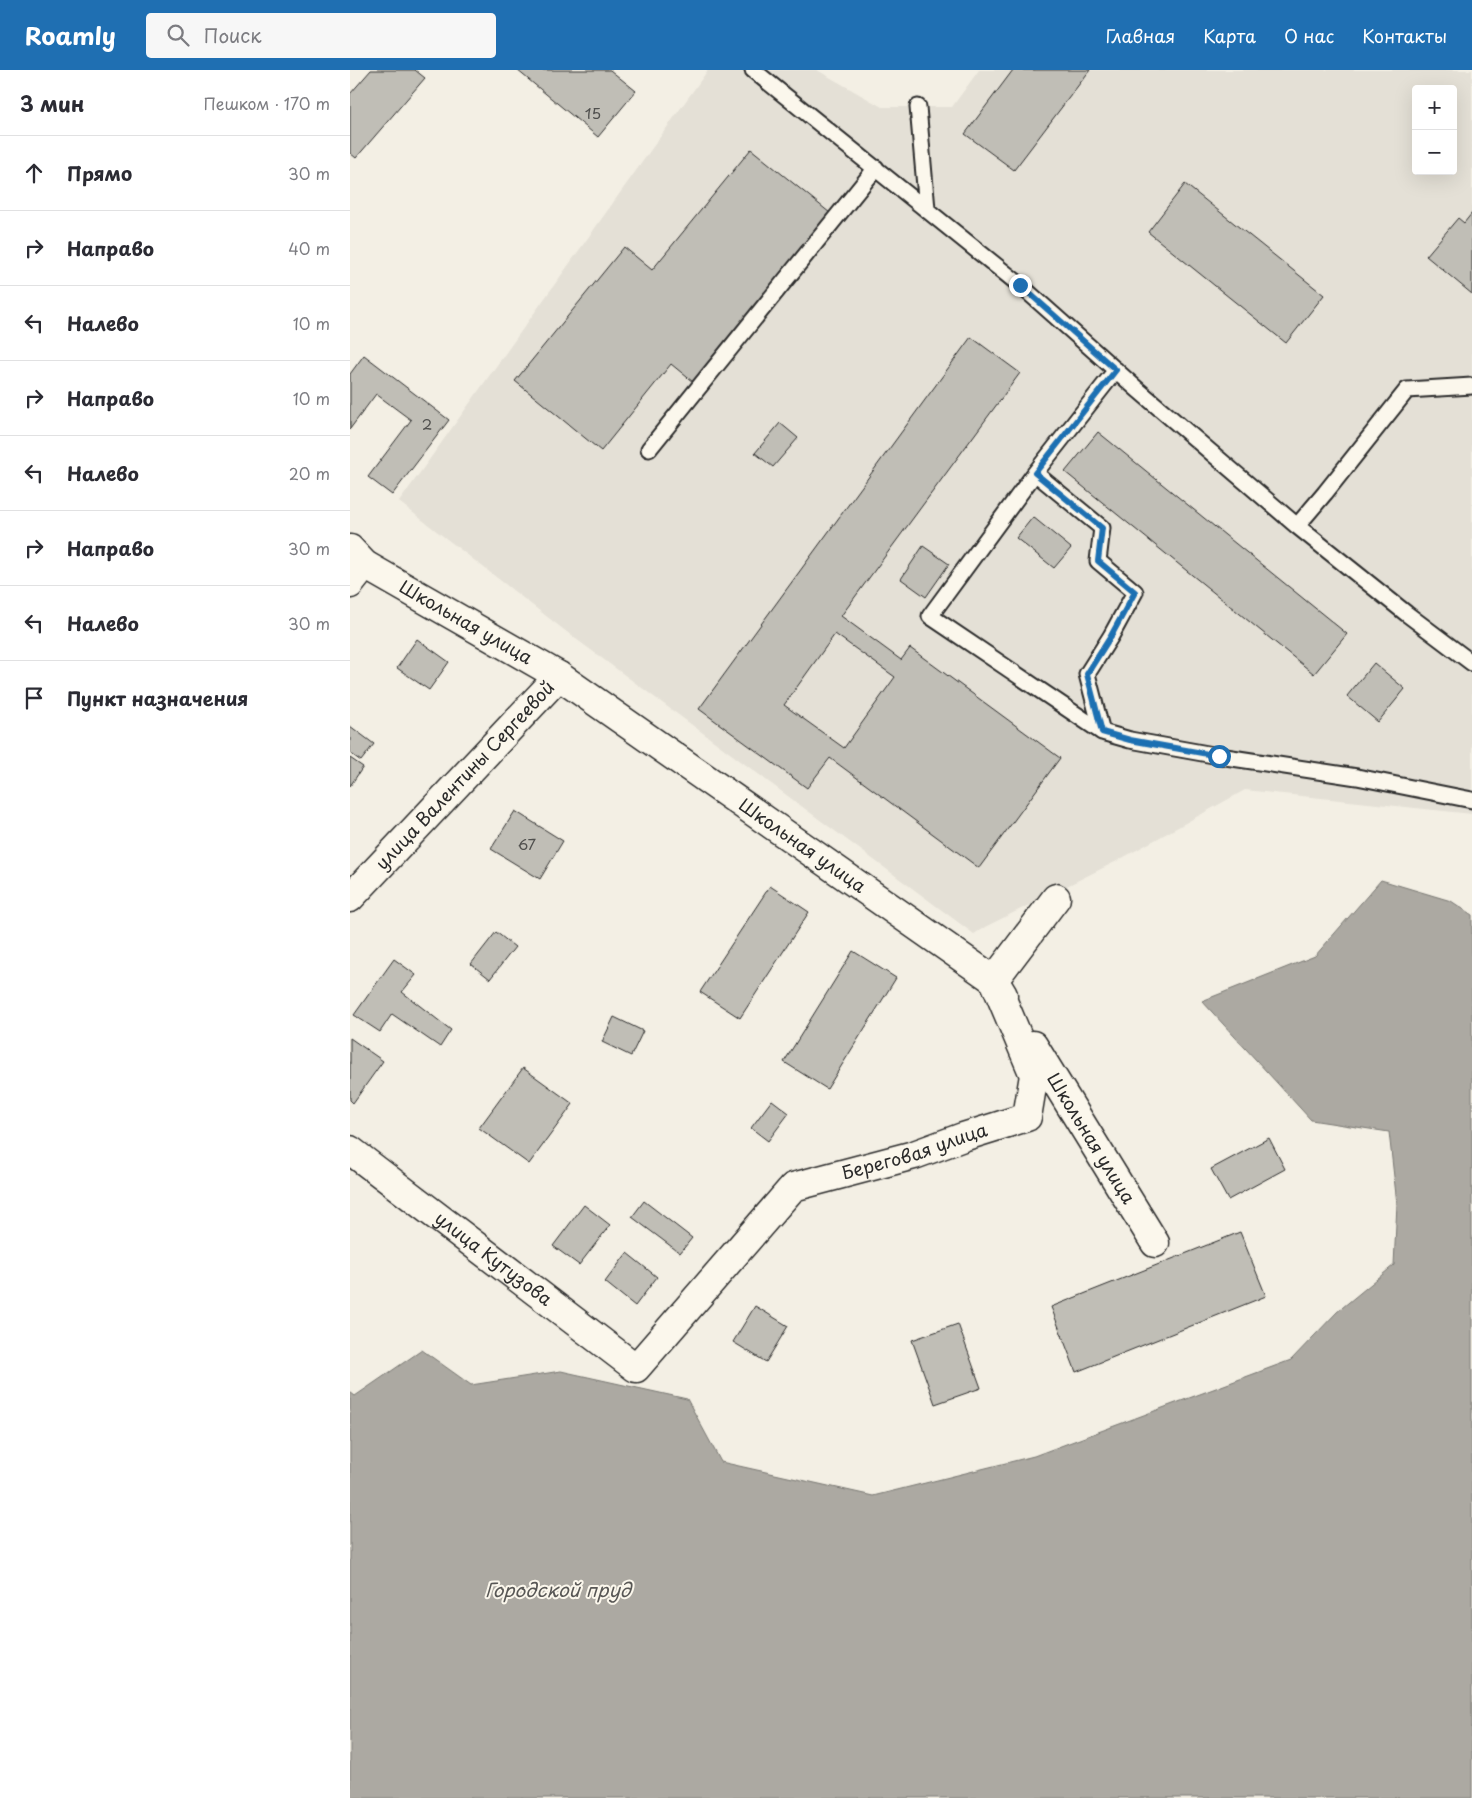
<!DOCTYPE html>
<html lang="ru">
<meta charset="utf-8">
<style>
:root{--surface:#fff;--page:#f7f7f7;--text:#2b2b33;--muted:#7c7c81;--line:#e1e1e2;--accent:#1f6fb2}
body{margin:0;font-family:"Playpen Sans",sans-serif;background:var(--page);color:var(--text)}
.controls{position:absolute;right:15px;top:15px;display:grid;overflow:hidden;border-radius:5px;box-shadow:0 5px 20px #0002}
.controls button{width:45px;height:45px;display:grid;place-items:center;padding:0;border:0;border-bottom:1px solid var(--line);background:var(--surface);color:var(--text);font:25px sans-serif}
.stop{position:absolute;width:15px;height:15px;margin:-11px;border:4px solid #1f6fb2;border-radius:50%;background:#fff}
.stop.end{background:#1f6fb2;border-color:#fff;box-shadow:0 1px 5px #0008}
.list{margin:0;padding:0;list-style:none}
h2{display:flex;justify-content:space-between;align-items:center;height:65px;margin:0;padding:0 20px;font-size:21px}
h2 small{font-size:16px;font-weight:400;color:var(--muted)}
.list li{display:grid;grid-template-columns:32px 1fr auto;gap:15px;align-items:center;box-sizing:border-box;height:75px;padding:0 20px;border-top:1px solid var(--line)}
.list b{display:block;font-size:19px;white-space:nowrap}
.list em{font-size:16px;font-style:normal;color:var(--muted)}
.icon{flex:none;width:28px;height:28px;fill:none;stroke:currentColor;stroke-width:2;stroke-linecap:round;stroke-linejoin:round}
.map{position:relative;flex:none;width:1122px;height:1728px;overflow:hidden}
header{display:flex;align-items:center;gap:30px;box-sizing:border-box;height:70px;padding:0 25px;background:var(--accent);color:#fff}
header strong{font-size:24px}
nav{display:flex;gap:28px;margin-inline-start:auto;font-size:18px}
.search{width:350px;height:45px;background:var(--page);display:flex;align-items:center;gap:12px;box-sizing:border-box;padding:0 18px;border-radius:5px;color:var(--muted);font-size:19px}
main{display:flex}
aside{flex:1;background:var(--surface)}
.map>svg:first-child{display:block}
.built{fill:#e4e0d6;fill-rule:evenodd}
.water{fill:#aca9a2;stroke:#787772}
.building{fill:#c0beb6;stroke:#2b2b2b;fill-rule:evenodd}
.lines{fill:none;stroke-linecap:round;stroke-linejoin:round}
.lane-casing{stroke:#2b2b2b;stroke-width:19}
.street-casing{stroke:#2b2b2b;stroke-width:31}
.lane{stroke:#fbf7ec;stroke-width:15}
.street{stroke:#fbf7ec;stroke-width:28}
.route{stroke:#1f6fb2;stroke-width:6}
.labels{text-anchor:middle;stroke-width:4;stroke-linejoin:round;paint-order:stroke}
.number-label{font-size:15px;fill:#50504e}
.street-label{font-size:18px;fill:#2b2b2b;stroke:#fbf7ec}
.water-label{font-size:19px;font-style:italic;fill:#585755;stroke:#fbf7ec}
</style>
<header>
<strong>Roamly</strong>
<div class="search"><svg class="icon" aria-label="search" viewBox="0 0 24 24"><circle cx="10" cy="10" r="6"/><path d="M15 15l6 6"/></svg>Поиск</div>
<nav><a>Главная</a><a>Карта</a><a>О нас</a><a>Контакты</a></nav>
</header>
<main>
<aside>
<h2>3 мин<small>Пешком · 170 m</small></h2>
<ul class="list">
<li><svg class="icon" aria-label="ahead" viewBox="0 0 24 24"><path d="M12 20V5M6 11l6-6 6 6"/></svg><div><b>Прямо</b></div><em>30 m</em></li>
<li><svg class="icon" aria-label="right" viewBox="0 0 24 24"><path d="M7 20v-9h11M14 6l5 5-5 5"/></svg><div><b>Направо</b></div><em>40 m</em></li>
<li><svg class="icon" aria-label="left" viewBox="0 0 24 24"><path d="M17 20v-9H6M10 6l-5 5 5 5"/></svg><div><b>Налево</b></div><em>10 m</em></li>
<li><svg class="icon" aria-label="right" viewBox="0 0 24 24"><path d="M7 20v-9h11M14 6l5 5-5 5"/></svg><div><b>Направо</b></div><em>10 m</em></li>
<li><svg class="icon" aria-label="left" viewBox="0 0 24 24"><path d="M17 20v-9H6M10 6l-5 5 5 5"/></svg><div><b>Налево</b></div><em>20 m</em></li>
<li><svg class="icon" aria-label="right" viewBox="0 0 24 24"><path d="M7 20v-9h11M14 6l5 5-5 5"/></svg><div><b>Направо</b></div><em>30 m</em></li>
<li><svg class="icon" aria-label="left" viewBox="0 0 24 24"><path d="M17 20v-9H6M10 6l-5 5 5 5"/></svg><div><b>Налево</b></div><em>30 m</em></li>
<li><svg class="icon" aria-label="arrive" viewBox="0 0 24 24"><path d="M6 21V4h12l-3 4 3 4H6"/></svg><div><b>Пункт назначения</b></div></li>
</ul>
</aside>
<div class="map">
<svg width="1122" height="1728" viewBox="0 0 1122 1728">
<rect width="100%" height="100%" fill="#f3efe4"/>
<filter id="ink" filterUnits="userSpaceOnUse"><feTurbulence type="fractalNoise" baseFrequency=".02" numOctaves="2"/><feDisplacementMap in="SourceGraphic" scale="10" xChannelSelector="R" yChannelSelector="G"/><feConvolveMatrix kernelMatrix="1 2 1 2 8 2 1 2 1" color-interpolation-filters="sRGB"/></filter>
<g filter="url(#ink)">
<path class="built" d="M358,0H467L532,37H602L629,0H1122V744L895,720L765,792L635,857L624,864L222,566L49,432ZM1066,19H1103V101H1066Z"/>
<path class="water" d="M1031,810L1101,831L1122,845V1728H0V1322L5,1326L72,1280L121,1315L211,1301L337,1329L371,1392L523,1426L684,1386L941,1290L987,1242L1044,1195L1047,1134L1039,1062L961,1050L852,931L965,886Z"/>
<path class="building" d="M21,0H65L75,8L6,88L0,83V24Z
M167,0H260L286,21L248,67Z
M663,0H740L664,100L615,64Z
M401,79L480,143L343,312L321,294L251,381L165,311L274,177L302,200Z
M835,114L974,225L936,273L798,162Z
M1122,143V224L1076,186L1108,148L1114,153Z
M621,267L670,303L491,546L551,590L560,578L710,688L629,798L480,688L457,718L349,639ZM485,564L545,607L494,678L434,635Z
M14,285L99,350L42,425L18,407L61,350L26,324L0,359V304Z
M430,353L448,368L423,397L405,383Z
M748,362L997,564L964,604L715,402Z
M683,447L721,478L704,498L666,468Z
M573,476L599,494L576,527L551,509Z
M67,569L99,592L79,620L47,598Z
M1024,593L1055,619L1028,652L997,626Z
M0,656L24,674L11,691L0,683Z
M0,688L13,697L0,716Z
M165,741L213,771L190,809L141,779Z
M420,816L459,842L390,948L350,922Z
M146,862L165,877L140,909L121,894Z
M503,881L546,908L477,1019L434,992Z
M44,889L66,905L52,922L101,960L90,977L42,944L30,962L4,945Z
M264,947L293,961L281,986L252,972Z
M0,968L33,991L3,1033L0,1030Z
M173,998L223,1034L179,1094L129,1058Z
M422,1030L439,1043L418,1071L401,1058Z
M919,1068L935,1099L878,1130L861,1099Z
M294,1131L342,1168L330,1183L282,1147Z
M234,1135L260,1155L229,1195L203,1176Z
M890,1162L916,1226L726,1302L701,1237Z
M277,1183L307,1207L285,1236L255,1212Z
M405,1236L438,1256L416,1292L383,1272Z
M608,1254L631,1318L585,1334L562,1270Z"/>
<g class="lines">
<g class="lane-casing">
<path id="lane" d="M403,0L670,215L787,319L947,456L1057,544L1122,593
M568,37L577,139
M299,379L526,98
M685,403L752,458L748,491L785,522L761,566L737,604L752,662L780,670L869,686L1007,707L1122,730
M947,456L975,423L1057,320L1122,316
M752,662L580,546L685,403L766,300"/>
</g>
<g class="street-casing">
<g id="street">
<path id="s1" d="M0,479L15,495L209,606L644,910L653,925"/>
<path d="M0,514L15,495"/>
<path id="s2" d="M0,828L209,606"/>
<path id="s3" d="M683,975L805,1173"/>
<path id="s4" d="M0,1080L286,1298L443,1117L564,1085L613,1067L677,1047L684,1005L644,910L706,828"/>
</g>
</g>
<use href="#lane" class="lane"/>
<use href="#street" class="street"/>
</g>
</g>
<g class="lines" filter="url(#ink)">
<path class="route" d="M670,215L766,300L685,403L752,458L748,491L785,522L761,566L737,604L752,662L780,670L869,686"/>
</g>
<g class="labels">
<g class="number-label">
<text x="243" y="49">15</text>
<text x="77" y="360">2</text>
<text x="177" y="780">67</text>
</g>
<g class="street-label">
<text dy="6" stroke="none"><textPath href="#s1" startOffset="138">Школьная улица</textPath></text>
<text dy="6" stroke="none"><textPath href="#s2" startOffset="168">улица Валентины Сергеевой</textPath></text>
<text dy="6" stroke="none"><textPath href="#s1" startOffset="542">Школьная улица</textPath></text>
<text dy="6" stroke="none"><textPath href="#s3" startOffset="110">Школьная улица</textPath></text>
<text dy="6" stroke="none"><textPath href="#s4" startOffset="726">Береговая улица</textPath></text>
<text dy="6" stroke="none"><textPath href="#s4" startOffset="180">улица Кутузова</textPath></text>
</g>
<g class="water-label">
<text x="208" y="1527">Городской пруд</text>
</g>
</g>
</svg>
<div class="controls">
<button>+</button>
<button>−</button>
</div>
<div class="stop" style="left:869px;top:686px"></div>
<div class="stop end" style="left:670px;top:215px"></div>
</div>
</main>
